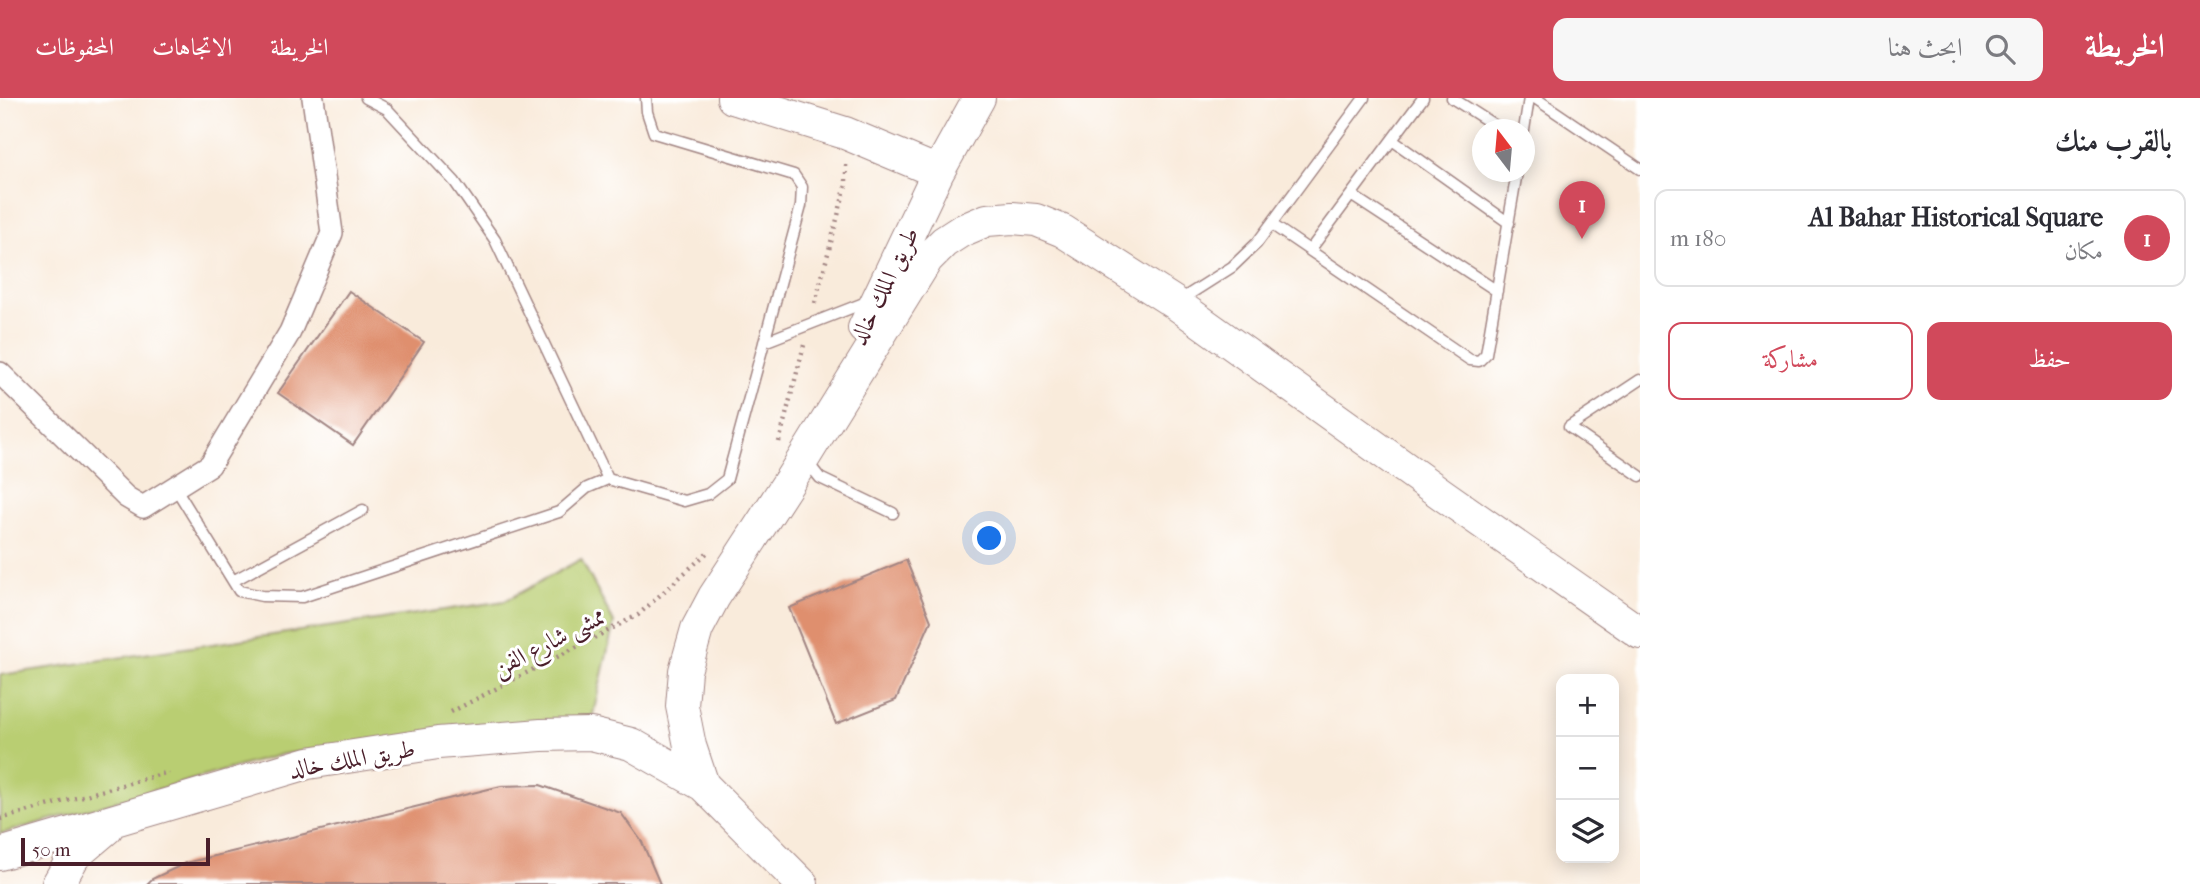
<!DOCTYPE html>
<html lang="ar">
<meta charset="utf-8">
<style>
:root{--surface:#fff;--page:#f7f7f7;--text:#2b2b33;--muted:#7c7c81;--line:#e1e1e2;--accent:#d1495b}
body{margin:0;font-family:"IM FELL French Canon",Amiri,serif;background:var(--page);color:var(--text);direction:rtl}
.controls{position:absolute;right:21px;bottom:21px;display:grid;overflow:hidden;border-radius:14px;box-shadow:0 4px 18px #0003}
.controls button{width:63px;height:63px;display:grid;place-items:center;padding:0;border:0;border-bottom:2px solid var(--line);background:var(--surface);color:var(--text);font:35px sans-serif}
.compass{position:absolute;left:1472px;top:21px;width:63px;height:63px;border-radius:50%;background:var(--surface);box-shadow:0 4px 18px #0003;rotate:344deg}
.scale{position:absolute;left:21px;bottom:18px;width:189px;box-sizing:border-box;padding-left:7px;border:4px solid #4a1f2b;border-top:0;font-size:19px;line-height:24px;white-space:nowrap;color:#4a1f2b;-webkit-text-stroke:5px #fff;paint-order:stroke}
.you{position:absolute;left:990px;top:441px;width:24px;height:24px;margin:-18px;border:5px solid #fff;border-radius:50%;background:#1a73e8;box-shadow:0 0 0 10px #1a73e833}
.badge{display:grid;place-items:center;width:46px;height:46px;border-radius:50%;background:var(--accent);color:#fff;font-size:23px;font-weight:700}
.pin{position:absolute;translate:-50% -58px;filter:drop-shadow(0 2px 4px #0008)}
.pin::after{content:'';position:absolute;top:37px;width:24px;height:21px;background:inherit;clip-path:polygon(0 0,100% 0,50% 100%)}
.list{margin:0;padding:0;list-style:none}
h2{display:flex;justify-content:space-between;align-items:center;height:91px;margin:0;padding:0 28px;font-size:30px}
h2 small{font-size:23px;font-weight:400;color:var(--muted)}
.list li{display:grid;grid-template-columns:46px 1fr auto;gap:21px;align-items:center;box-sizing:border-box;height:98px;margin:0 14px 14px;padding:0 14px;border:2px solid var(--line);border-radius:14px}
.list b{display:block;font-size:26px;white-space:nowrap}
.list p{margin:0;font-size:23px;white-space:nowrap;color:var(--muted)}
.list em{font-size:23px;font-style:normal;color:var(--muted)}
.actions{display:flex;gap:14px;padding:21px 28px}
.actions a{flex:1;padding:16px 0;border:2px solid var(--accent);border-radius:14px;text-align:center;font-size:24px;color:var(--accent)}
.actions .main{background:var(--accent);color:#fff}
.icon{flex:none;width:38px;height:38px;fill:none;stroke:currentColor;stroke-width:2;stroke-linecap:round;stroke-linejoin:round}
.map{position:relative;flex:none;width:1640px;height:786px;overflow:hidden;direction:ltr}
header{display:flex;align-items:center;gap:42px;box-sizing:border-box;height:98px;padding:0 35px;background:var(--accent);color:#fff}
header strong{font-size:33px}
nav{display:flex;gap:38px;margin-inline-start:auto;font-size:24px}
.search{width:490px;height:63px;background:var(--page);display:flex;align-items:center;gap:18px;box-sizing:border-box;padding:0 24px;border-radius:14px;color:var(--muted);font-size:26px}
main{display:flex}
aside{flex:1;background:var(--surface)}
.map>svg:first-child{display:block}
.green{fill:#b9ce72;stroke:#82764e;stroke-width:2}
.building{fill:#df8f6e}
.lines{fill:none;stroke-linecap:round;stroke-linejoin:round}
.lane-casing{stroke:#a28583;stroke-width:13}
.street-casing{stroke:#a28583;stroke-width:24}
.secondary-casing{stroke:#a28583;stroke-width:34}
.path{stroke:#a28583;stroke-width:4.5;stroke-dasharray:2 5;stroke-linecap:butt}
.lane{stroke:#fff;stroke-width:10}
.street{stroke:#fff;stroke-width:21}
.secondary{stroke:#fff;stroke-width:32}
.labels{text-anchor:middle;stroke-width:6;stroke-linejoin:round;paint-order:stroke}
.street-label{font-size:24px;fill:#4a1f2b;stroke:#fff}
</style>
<header>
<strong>الخريطة</strong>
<div class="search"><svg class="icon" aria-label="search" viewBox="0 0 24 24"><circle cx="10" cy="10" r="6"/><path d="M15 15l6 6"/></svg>ابحث هنا</div>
<nav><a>الخريطة</a><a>الاتجاهات</a><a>المحفوظات</a></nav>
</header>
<main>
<aside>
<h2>بالقرب منك<small></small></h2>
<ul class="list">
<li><span class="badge">1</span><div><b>Al Bahar Historical Square</b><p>مكان</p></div><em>180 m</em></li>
</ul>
<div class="actions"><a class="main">حفظ</a><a>مشاركة</a></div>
</aside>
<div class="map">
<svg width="1640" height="786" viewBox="0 0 1640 786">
<rect width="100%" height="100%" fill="#fff"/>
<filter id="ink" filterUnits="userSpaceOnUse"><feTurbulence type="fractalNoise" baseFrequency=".0143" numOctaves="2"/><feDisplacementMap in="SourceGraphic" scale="14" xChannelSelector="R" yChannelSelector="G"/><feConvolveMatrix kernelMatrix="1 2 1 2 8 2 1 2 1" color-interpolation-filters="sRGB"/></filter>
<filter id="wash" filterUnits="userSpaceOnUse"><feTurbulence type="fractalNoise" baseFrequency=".00686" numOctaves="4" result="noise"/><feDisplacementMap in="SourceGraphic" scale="28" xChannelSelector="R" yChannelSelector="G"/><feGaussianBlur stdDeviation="1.57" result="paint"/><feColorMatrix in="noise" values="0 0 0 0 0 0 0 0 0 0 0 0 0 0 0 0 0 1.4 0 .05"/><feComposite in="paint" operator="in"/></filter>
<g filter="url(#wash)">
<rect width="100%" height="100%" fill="#f9ebdb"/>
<path class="green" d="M581,461L614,525L591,625L283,656L0,736V577L505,503Z"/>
<g id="blocks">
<path class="building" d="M349,193L424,244L353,347L278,295Z
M906,462L931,523L896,602L836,626L789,510Z
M540,687L621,715L642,744L660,786H147L152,781L186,765L501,688Z"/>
</g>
</g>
<g filter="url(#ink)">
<use href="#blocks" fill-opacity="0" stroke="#a28583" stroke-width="2"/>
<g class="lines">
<g class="lane-casing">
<path id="lane" d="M366,0L387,11L455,84L495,142L608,381
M1452,0L1502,32
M1535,0L1640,71
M1524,32L1529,0
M1392,42L1509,125
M1351,97L1497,193
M1271,126L1470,262L1479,263L1486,256L1517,74
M1310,152L1423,0
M1177,204L1232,169L1257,145L1364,0
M764,244L869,203
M1640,282L1569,329L1640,378
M805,361L820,380L893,415
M175,389L239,493L262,498L302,499L559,414L587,390L608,381L684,403L708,396L727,381L801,108L802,89L794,77L654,35L647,14L646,0
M233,483L363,412"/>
</g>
<g class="street-casing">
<path id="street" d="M0,275L126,399L143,409L210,367L290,234L332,135L313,0"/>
</g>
<g class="secondary-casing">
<path id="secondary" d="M733,0L845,35L938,74
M864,230L938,74L979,0
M0,756L308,665L438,645L541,637L591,636L631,646L703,687
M58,786L74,758L107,730
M802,786L703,687L690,648L682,608L685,573L697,531L714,499L792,379L927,161L944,144L961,133L987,122L1012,120L1036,122L1063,133L1175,205L1443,397L1640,535"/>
</g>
<path class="path" d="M815,205L846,87V64
M779,344L804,247
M451,614L638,517L709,453
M0,721L169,674"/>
<use href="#lane" class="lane"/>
<use href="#street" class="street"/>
<use href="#secondary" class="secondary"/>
</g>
</g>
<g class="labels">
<g class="street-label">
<text transform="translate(884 188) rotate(-64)" y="8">طريق الملك خالد</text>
<text transform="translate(549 544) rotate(-27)" y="8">ممشى شارع الفن</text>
<text transform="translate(352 661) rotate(-10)" y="8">طريق الملك خالد</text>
</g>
</g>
</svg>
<div class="controls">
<button>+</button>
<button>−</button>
<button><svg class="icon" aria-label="layers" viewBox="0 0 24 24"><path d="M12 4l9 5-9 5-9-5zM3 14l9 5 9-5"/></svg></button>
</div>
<svg class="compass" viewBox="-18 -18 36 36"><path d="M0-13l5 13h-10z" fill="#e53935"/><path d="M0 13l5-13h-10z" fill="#7c7c81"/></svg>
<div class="scale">50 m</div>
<div class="you"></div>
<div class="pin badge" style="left:1582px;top:141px">1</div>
</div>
</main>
